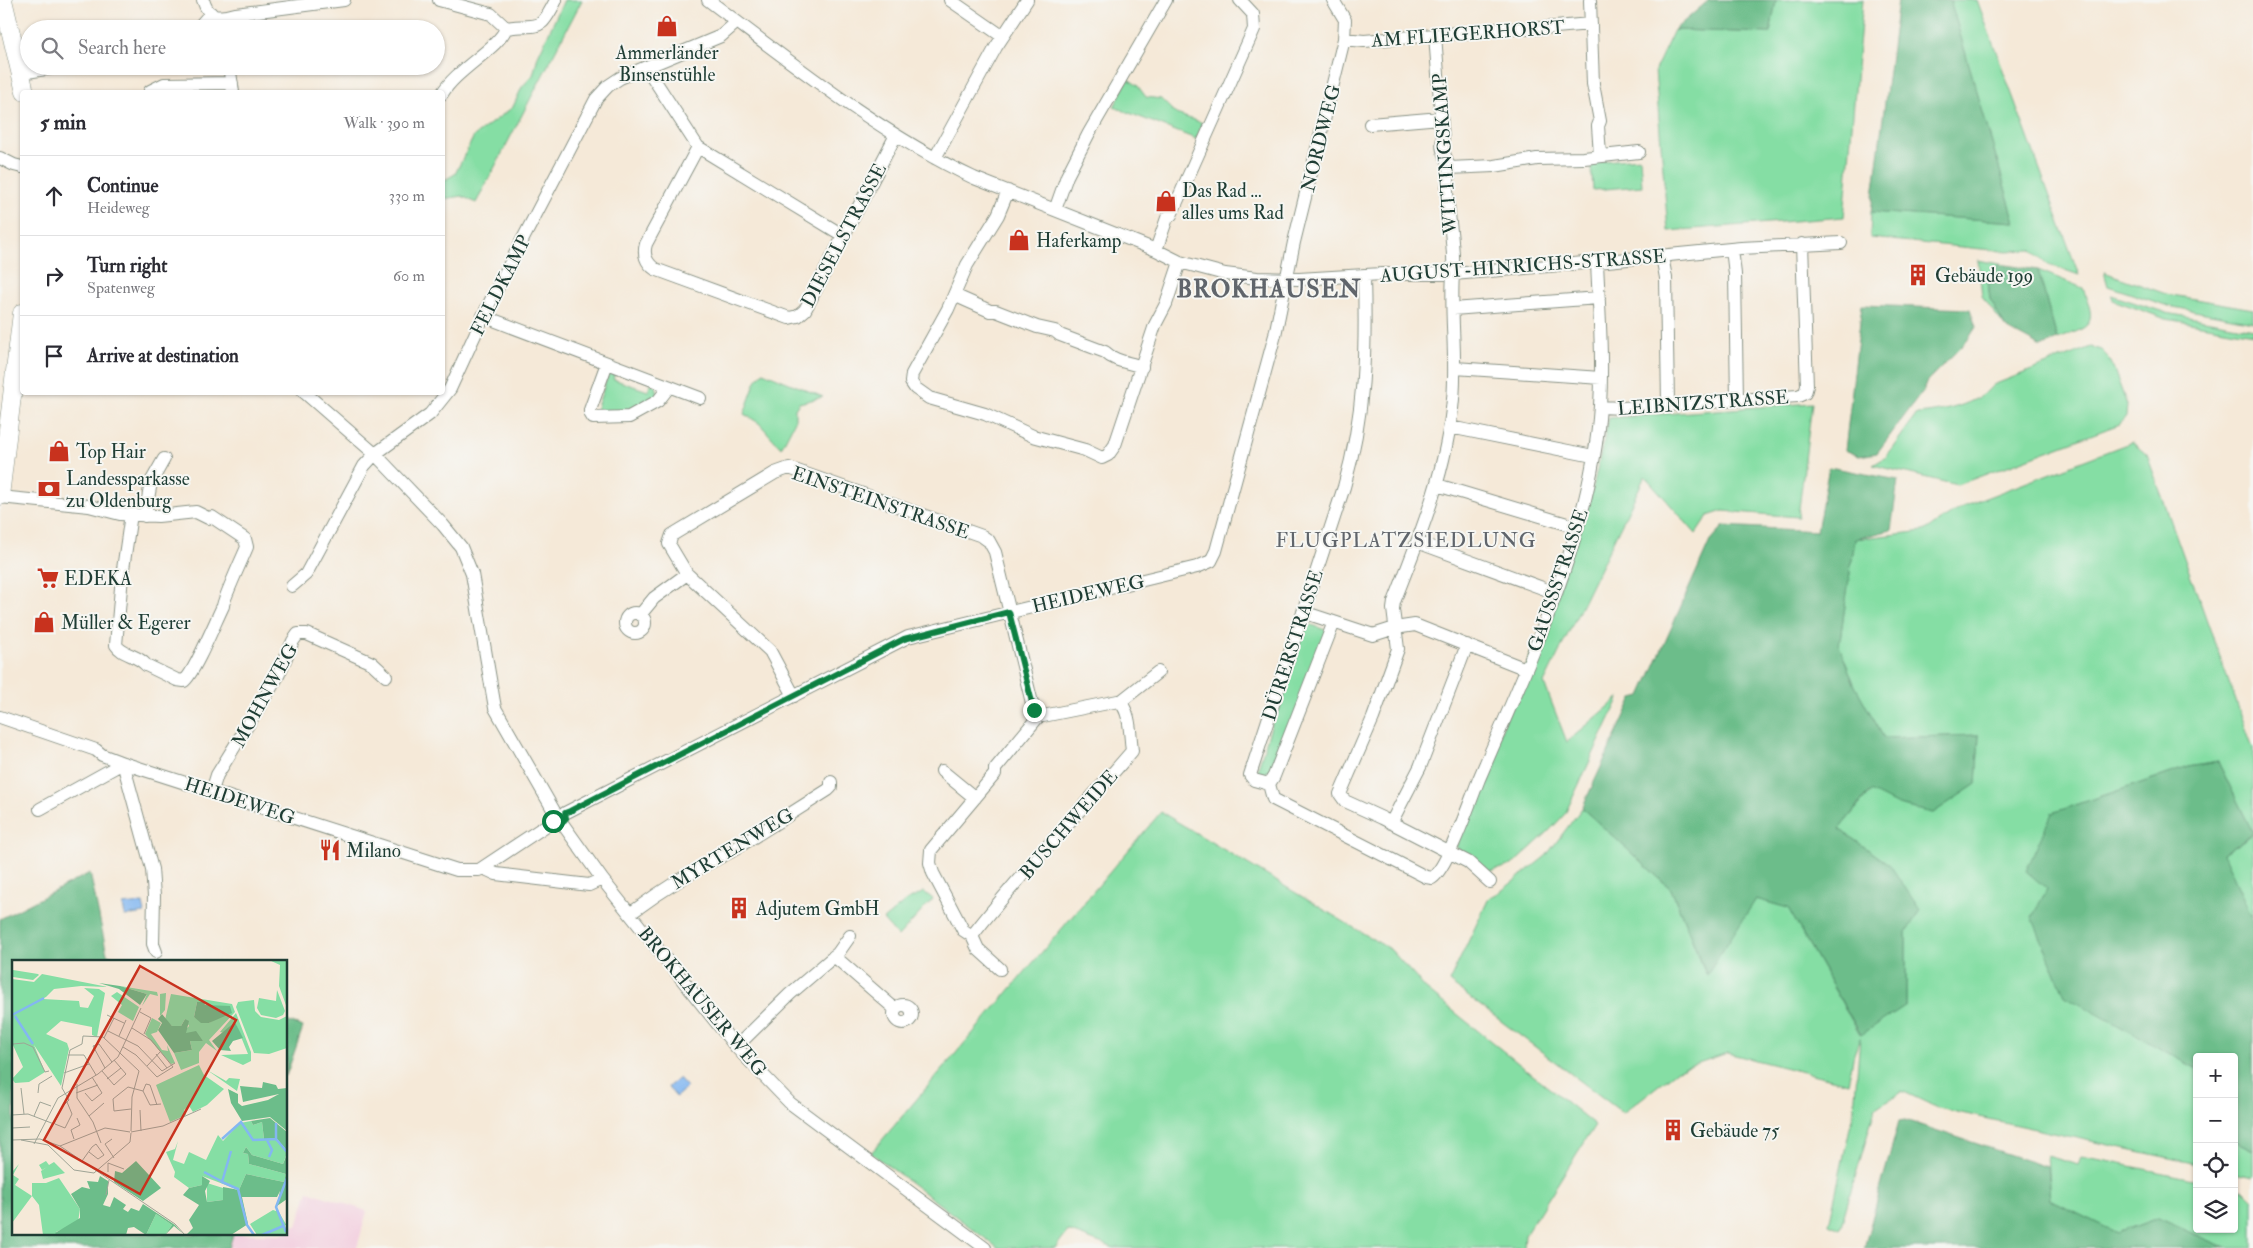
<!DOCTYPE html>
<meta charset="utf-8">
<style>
:root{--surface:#fff;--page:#f2f2f3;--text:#2b2b33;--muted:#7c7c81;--line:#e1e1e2}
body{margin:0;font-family:"IM FELL Double Pica",serif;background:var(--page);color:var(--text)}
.controls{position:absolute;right:15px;bottom:15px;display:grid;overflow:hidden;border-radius:5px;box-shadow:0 1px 4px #0004}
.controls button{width:45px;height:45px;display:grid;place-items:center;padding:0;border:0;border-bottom:1px solid var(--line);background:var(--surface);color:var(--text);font:25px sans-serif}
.stop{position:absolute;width:15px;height:15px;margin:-11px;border:4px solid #0b8043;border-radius:50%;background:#fff}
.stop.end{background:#0b8043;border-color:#fff;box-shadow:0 1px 5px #0008}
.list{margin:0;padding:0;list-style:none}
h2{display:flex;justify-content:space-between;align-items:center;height:65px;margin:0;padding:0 20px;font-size:21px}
h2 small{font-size:16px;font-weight:400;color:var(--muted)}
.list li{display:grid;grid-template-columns:32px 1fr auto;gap:15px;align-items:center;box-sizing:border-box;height:80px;padding:0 20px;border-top:1px solid var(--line)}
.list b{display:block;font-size:19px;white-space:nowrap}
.list p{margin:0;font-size:16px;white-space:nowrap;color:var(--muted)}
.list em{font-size:16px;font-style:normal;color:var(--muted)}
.icon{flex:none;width:28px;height:28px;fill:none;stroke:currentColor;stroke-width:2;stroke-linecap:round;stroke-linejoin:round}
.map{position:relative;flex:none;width:2253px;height:1248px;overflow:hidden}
.search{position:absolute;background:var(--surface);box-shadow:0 1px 4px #0004;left:20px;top:20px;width:425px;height:55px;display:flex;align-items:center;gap:12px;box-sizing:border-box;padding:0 18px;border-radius:28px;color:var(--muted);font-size:19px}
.panel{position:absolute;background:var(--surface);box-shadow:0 1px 4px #0004;left:20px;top:90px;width:425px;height:305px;border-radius:5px}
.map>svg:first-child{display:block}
.built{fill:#f3cfdf}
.green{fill:#85dea4;stroke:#528e6c}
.forest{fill:#6cbd8a;stroke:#467d5f}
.water{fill:#83b7f1;stroke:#517a92}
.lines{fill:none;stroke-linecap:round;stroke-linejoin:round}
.street-casing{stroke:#8a9386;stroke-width:14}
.secondary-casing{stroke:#8a9386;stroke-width:19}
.street{stroke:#fff;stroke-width:12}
.secondary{stroke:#fff;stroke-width:18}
.route{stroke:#0b8043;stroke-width:6}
.labels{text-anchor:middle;stroke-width:4;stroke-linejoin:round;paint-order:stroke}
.street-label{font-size:19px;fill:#1f3d34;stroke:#f6f6f2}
.poi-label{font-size:19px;fill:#1f3d34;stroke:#f6f6f2;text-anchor:start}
.neighbourhood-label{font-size:20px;letter-spacing:1px;fill:#60656b;stroke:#f6f6f2}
.district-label{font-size:24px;font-weight:bold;letter-spacing:1px;fill:#60656b;stroke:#f6f6f2}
.inset-river{fill:none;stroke:#83b7f1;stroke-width:2.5}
.inset-road{fill:none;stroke:#9fa496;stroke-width:1}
.view{fill:#c8321e;fill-opacity:0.15;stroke:#c8321e;stroke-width:2.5}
.inset-edge{fill:none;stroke:#1f3d34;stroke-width:2.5}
</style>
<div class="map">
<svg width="2253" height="1248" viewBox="0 0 2253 1248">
<rect width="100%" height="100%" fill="#f6f6f2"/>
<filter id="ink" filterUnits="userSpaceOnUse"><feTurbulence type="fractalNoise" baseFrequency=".02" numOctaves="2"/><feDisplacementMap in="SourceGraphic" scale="10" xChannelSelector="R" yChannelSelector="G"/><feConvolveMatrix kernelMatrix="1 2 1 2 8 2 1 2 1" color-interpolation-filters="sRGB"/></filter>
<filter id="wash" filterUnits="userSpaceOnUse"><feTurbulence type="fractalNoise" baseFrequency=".0096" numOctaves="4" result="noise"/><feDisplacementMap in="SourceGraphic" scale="20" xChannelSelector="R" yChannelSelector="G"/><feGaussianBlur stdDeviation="1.12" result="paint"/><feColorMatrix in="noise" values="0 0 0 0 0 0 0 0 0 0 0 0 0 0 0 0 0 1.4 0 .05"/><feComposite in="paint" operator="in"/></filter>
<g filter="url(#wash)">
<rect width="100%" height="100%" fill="#f5e9d8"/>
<path class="built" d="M308,1191L367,1211L357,1248H229L233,1234H286V1225L297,1226Z"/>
<path class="green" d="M564,0H582L476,203L462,196L443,199V181L455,174L474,136L513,107L522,87L533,75L538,56Z
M1776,0H1863L1844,217L1668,231L1655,70L1674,30L1770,33Z
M1950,0H1977L2079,275L2045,263L2031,250L2002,251L1870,238L1871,212L2015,222Z
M1128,79L1137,85L1146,97L1161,99L1176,114L1203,123L1196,139L1114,107Z
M1640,158L1642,186L1593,190L1591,162Z
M1978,260L1999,264L1988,282L1990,299L2006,328L1982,296Z
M2038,270L2083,288C2097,325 2093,326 2057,339Z
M2104,272L2166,294L2253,309V322L2168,306L2108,286Z
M2111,295L2167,313L2253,329V334L2166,319L2113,300Z
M2091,347L2101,350L2110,359L2127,405L2126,416L2120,424L1957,485L1873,465L1886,457L1917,414C1942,412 1977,405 1993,385Z
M612,369L616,371L613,379L648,391L651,383L656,386L658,393L656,397L627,413H598L596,410L609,372Z
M763,372L823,397L799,403L795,409V421L781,448L759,423L744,414L756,381Z
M1812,403L1798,517L1723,511L1708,516L1696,534L1645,476L1544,683L1567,742L1620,697L1565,814L1548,832L1512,865L1488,872L1456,847L1589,504L1609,418Z
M2132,442L2147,455L2253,748V833L2218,762L2188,767L2052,813L2047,889L2065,995L2197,1069V1164L1938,1108L1902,1091L1875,1109L1840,1229L1829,1224L1854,1109L1860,1038L1854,1054L1848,1083L1727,1053L1678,1070L1623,1113L1449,982L1489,898L1500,892L1546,856L1582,808L1671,889L1706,974L1756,899L1788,908L1860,1035L1906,1005V933L1890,865L1839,829L1871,791L1898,805L1933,813L1976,784L1979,735L1884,738L1855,686L1839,646L1855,539L1924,531L1962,507Z
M1304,622L1328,631L1274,772L1267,777L1261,775L1257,771Z
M1161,812L1391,950L1426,989L1595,1125L1525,1235L1524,1248H1114L1068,1231L1055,1248H998L871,1153Z
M2253,834V914L2251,916L2223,854Z
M924,892L933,899L898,937L883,920L906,901Z
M2234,1137L2237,1142L2253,1150V1177L2234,1173Z
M2047,1156L2079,1165L2082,1156L2197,1180V1229H2234V1188L2243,1190L2253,1200V1248H2226L2158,1218L2117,1233L2050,1200Z"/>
<path class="forest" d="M1709,0H1776L1770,33L1674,30Z
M1898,0H1950L2015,222L1871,212Z
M1999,264L2038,270L2057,339L2041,347L2006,328L1990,299L1988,282Z
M1862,305L1970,309L1976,327L1967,341L1927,381L1923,391L1877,453L1859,456L1845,450Z
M1829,467L1898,480L1891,530L1855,539L1839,646L1855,686L1884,738L1979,735L1976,784L1933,813L1898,805L1870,791L1839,829L1890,865L1920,910L1906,933V1005L1861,1035L1788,908L1756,899L1707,975L1671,889L1582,808L1633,698L1641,696L1710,541L1724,526L1817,531Z
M2218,762L2253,833L2223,854L2251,915L2253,914V1150L2237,1142L2234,1136V1057H2197V1069L2065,996L2032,917L2047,889L2026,871L2052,813L2188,767Z
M90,873L107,954L128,962H14V1234H233L229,1248H0V919Z
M286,1021L303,1027L286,1076Z
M1905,1120L2047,1167L2050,1200L2117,1233L2158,1218L2226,1248H1864L1899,1121Z"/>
<path class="water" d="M143,903L145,913L125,916L123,905Z
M679,1078L687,1087L676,1097L668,1087Z"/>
</g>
<g filter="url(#ink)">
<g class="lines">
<g class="street-casing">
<path id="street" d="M203,0C210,22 220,17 236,14L344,0
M439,0L491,14L506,28C539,22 538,36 556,0
M708,0C791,62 880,134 974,178L1156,250L1180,262L1225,274L1257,278L1299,279L1382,274H1453L1597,262L1741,248L1841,243
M950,0L1002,36
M1590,0L1593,84L1600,121L1598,126L1600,155
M197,29L211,13
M1435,35L1443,139C1440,151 1447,157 1449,168C1450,175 1447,183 1447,191C1448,218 1455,246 1453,274C1450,315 1457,357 1453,399C1447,470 1420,536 1394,602L1393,609L1398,649L1373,718L1340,794L1345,801L1382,818L1468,862L1490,882
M1344,39L1364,41L1459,33L1466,34L1470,32L1495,29H1531L1591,24
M229,66L233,92
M646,67L698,147L844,236
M21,73L64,66
M150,91L164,84L232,83
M442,94C455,70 500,47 506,28
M1370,124L1441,118
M698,147L646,244C643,254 646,263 655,269L789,318L798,316L805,310L896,135
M0,158L14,165L22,167
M935,158L996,47L1027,0
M1449,168L1494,166L1537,159L1584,158L1639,152
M1008,191L998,215L967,265L948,309L912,374L911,382L915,388L929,398L985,414L1033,436L1085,450L1102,458L1108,455L1115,445L1155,325L1166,304L1180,262
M1055,210L1067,176L1089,133L1166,0
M1732,249L1735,274L1737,400
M1156,250L1167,218L1171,215L1254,29L1253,14L1240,0
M1662,256L1666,278L1668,404
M1364,276C1366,351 1365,414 1344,487L1250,775L1254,780L1269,784L1273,799L1426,877L1432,878C1447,869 1471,799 1479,779C1528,664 1592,532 1600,406C1603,358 1599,310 1597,262
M954,295L990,311H996L1037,327L1055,331L1060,335L1105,352C1115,362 1129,362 1142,367
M1453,309L1599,298
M483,316L700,398
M607,363L590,410V413L593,418L629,417L658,401L669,387
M1455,368L1601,378
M304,392L375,454L443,525L461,547L472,574L495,708L554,811
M1600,407L1623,408L1798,396L1805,393L1807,386L1802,244
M1450,427L1593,456
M1437,485L1577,527
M0,497L89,506L120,514L158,516L196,512L208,518L212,517L245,539L247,547C243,557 223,600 223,606C216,620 194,674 184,681L177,680L146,665C138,655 122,655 116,645L122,576L131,514
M145,516L151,482L164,459
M1417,542L1556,593
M292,586L306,574L364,466L375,454L430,414L450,389L489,304L596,99L608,86L620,78L721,36L737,22
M1303,612L1373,635L1395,628L1415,625L1526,669
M625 623a10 10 0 1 1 20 0a10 10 0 1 1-20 0Z
M640,615L654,598L687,574
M794,696L770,651L687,574L669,544L672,535L775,473L789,468L982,536L989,541L995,552L1033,707L1038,717L995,769V774L931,850L930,863L933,873L963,930L972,936L978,949L1000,969
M1120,702L1158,672
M0,717L96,750L102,755L123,763L457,870H479L553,821
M942,771L975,798
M1269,784L1274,776L1334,622
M212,791L217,775L278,676L293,641L298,634H307L372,663L386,676
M40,809L123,763L152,869L154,896L153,944L156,952
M565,813L908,637L1197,567L1211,561L1216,551L1275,335L1294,242L1344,39L1345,20L1333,0
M562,823L602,879L736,1047L790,1103L985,1248
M1391,823L1420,767L1467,645
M483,868L496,874L589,885L602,879
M631,913C662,890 695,869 730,852L828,790L831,787V782
M972,936C1022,871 1079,813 1132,751C1130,737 1131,709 1118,701L1043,716L1037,714
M834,956L895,1009
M894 1014a9 9 0 1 1 18 0a9 9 0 1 1-18 0Z
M736,1047L790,994L838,953L850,936"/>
</g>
<g class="secondary-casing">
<path id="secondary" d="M3,0L25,92
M0,496L22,313"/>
</g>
<use href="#street" class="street"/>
<use href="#secondary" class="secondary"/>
</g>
</g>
<g class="lines" filter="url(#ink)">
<path class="route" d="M553,821L557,824L562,823L566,818L565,813L570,811L904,639L1009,612L1034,710"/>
</g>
<defs>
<g id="shop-bare" transform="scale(1.725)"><path d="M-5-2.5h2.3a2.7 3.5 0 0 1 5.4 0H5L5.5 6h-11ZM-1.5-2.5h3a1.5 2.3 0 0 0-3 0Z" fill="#c8321e" stroke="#f6f6f2" stroke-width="2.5" paint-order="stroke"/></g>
<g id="building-bare" transform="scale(1.725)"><path d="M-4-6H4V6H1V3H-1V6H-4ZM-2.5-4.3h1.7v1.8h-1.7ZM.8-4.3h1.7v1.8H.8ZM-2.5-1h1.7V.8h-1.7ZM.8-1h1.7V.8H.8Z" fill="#c8321e" stroke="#f6f6f2" stroke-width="2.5" paint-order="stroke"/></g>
<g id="bank-bare" transform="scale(1.725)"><path d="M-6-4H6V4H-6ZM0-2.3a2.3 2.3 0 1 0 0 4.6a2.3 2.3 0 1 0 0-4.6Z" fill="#c8321e" stroke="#f6f6f2" stroke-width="2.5" paint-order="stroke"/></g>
<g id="supermarket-bare" transform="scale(1.725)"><path d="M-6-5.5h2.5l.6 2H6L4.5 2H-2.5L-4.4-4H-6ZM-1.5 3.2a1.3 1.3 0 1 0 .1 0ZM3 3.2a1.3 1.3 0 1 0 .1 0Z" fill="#c8321e" stroke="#f6f6f2" stroke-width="2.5" paint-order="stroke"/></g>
<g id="restaurant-bare" transform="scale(1.725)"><path d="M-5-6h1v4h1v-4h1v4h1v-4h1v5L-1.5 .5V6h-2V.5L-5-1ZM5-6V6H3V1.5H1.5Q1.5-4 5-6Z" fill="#c8321e" stroke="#f6f6f2" stroke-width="2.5" paint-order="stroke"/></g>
</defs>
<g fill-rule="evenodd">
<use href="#shop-bare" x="667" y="26"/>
<use href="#shop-bare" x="1166" y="201"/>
<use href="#shop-bare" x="1019" y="240"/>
<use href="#building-bare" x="1918" y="275"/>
<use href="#shop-bare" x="59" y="451"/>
<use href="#bank-bare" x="49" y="489"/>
<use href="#supermarket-bare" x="48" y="578"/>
<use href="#shop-bare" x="44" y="622"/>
<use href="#restaurant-bare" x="330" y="850"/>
<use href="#building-bare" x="739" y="908"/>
<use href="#building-bare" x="1673" y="1130"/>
</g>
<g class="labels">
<g class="street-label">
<text transform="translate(1468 33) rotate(-4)" y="7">AM FLIEGERHORST</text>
<text transform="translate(1320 138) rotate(-76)" y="7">NORDWEG</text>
<text transform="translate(1444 154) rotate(-94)" y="7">WITTINGSKAMP</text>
<text transform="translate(843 235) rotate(-62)" y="7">DIESELSTRASSE</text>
<text transform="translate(1523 265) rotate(-4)" y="7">AUGUST-HINRICHS-STRASSE</text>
<text transform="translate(500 285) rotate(-63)" y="7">FELDKAMP</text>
<text transform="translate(1703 402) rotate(-4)" y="7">LEIBNIZSTRASSE</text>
<text transform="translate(881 502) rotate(19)" y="7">EINSTEINSTRASSE</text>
<text transform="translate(1557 580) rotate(-71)" y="7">GAUSSSTRASSE</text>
<text transform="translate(1088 593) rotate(-13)" y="7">HEIDEWEG</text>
<text transform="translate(1292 645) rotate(-72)" y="7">DÜRERSTRASSE</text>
<text transform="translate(264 695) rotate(-61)" y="7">MOHNWEG</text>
<text transform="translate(240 800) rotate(18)" y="7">HEIDEWEG</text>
<text transform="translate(1068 824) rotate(-49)" y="7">BUSCHWEIDE</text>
<text transform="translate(732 848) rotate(-31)" y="7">MYRTENWEG</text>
<text transform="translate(703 1001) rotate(50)" y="7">BROKHAUSER WEG</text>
</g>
<g class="poi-label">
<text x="667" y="59" text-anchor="middle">Ammerländer<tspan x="667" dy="22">Binsenstühle</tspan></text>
<text x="1182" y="197">Das Rad ...<tspan x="1182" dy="22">alles ums Rad</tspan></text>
<text x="1036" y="247">Haferkamp</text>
<text x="1935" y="282">Gebäude 199</text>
<text x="76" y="458">Top Hair</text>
<text x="66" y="485">Landessparkasse<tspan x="66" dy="22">zu Oldenburg</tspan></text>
<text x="64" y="585">EDEKA</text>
<text x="61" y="629">Müller &amp; Egerer</text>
<text x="346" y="857">Milano</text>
<text x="756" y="915">Adjutem GmbH</text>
<text x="1690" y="1137">Gebäude 75</text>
</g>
<g class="neighbourhood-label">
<text x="1406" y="547">FLUGPLATZSIEDLUNG</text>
</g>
<g class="district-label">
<text x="1269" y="297">BROKHAUSEN</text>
</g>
</g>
<g transform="translate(12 960)">
<rect width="275" height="275" fill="#f5e9d8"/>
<path d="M257,0H275V48L267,26L268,5ZM1,10L26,14L27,15L21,20L1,17ZM30,14L96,27L69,26L42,29L34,37L5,52L31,39L67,41L68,47L76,48L82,36L72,28L87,29L93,33L85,77L80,75V67L49,61L34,74L55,83L57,89L49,126L22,85L33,112L17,122L3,123L0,119L11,107L0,83V19L22,22ZM108,26L145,32L146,36L138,34L130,46L135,34ZM265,30L273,51L271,55L264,58L249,55L245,48L247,38L264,41ZM105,32L127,47L121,61L106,52L110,45L99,36ZM154,33L153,50L148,56V34ZM159,34L220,44L223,52L197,80L205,91L194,83L187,92V103L169,110L162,93L180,90L178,81H191L174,74L173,70L177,66L173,59L169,66H160L153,60ZM185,42L199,46L209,56L197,63L188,60L182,57ZM242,40L243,51L249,57L267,60L275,56V88L257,94L242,93L224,47L226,42ZM224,53L239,92V101L231,105L209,95L236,94L223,62L212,73L208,72ZM140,58L149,63L145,72L139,74L150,90L156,91L155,85L163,103L159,104L133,74ZM187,105L192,115L212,129L195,145L181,152L177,146L172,150L174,155L158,162L144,125ZM195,110L214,121L217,118L228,119L225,131ZM239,161L241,165L250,162L252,179H263L275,193L271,204L240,195L234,187L231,193L236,194L237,204L274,214L272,222L234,214L227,230L190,216V225L177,228L162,217L163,212L154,192L163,189L166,181L161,200L172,204L177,192L194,200L206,175L211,181L228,163ZM34,201L37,205L42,202L53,213L31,219L29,211L35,207L30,210L27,205ZM7,204L1,215L7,219L3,225L20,236V223H34L47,218L68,249L66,262L44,272L45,275H31L27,245L20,236L0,263V212ZM195,223L211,228V240L195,242ZM264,247L275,266L273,265L275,275H245L238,264L261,250L264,251ZM144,254L160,265L153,275H134Z" fill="#85dea4" fill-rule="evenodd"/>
<path d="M87,23L108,26L135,34L128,45L107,29ZM185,42H192L193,45L218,46L220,53L197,63H189L182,57ZM150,54L160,66H169L173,59L177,61L174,73L184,71L191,81H178L180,90L162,93L146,70L150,63L146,59ZM223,62L231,78L221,81L217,87L219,91L208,90L200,81ZM251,122L264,125L266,129L275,128V171L258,157L230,161L219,143L216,129L226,134V143L230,146L256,140L267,134L231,142L228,126L250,128ZM258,158L275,172V191L265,179H252L250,162L241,165L239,161ZM234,187L240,195L271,204L275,194V239L265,246L268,231L265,237H230L236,264L219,275H174L181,268L177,260L187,245L171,235L177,228L190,225V216L198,221L193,231L195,242L211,240V227L227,230L234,214L272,222L274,214L237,204L236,194L231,193ZM124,201L149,228L131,241L102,222L103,211L110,213ZM88,216L96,221V234L91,245L98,247L102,237L114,245L111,249L116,252L119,248L127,251L131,244L163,265L170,273L162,266L153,275L160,265L144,254L134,275L122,267L116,268L114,275H45L43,273L68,258V249L59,234L70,227L78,229L75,221L86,222Z" fill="#6cbd8a"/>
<path class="inset-river" d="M0,55L32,38M3,56L21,84M264,163V179L275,192M210,179L229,162L241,180L264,179M255,180L260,190L257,197M219,191L210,222L226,229L235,265L242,275M192,212L209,221M274,272L264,247L275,218M250,275L271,266"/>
<path class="inset-road" d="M128,52L139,58L132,74M95,55L112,63M96,71L126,86L150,111L163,103M107,76L114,60M92,78L102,58M1,84L12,83L21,87L33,112L37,111M111,87L124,95L145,117L161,107L139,80L120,68M144,94L155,108M56,95H72L84,115M135,106L149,91M93,108L81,86L87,84L100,102M90,111L102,125L114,114L102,100M52,113L77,104M95,119L109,108M65,124V138L81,162L89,183M9,128L12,154M131,131L134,124L138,125L145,145M26,133L27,124L40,116M64,133L86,125M73,133L80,141L90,133L80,117M119,149L102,151L101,139L116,127L131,131L138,145L149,144M128,150L129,171M0,155L16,154L42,164L49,148L57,140L50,128L58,90L70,84L71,76L91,77L127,111L120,137L119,171M22,156L28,142L39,146M77,156L92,143M43,164L53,168L60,154L55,142M0,168L18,167M119,172L151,166L189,149M62,179L59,170L68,165L65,158M100,179L93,184L102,198M0,180L28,179L48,186L163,264L173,275M9,180L36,185L62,210L82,213L118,182L119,173M22,184L46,138L86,114L106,97L129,48M48,186L93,168L118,172M70,201L80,187L84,184L92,195L86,199L77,192M96,212V203L112,209M94,235L97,220"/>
<path class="view" d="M128,6L224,60L128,234L32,180Z"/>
<rect width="275" height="275" class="inset-edge"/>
</g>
</svg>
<div class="controls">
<button>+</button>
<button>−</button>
<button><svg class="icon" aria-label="locate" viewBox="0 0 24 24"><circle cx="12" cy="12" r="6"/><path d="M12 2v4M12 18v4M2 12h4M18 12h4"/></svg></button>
<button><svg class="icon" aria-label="layers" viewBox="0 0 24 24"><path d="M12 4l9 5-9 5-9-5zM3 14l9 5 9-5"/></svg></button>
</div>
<div class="stop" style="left:553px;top:821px"></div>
<div class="stop end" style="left:1034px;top:710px"></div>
<div class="search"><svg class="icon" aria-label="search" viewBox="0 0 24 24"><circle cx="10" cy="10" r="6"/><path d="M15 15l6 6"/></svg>Search here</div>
<section class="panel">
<h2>5 min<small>Walk · 390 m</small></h2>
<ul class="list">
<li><svg class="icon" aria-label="ahead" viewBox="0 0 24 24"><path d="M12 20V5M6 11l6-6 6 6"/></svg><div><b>Continue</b><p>Heideweg</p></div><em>330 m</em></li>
<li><svg class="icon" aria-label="right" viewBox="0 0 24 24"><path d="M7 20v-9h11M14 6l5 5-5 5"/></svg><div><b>Turn right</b><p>Spatenweg</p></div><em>60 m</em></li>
<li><svg class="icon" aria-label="arrive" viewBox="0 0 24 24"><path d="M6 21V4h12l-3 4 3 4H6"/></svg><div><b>Arrive at destination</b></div></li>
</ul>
</section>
</div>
